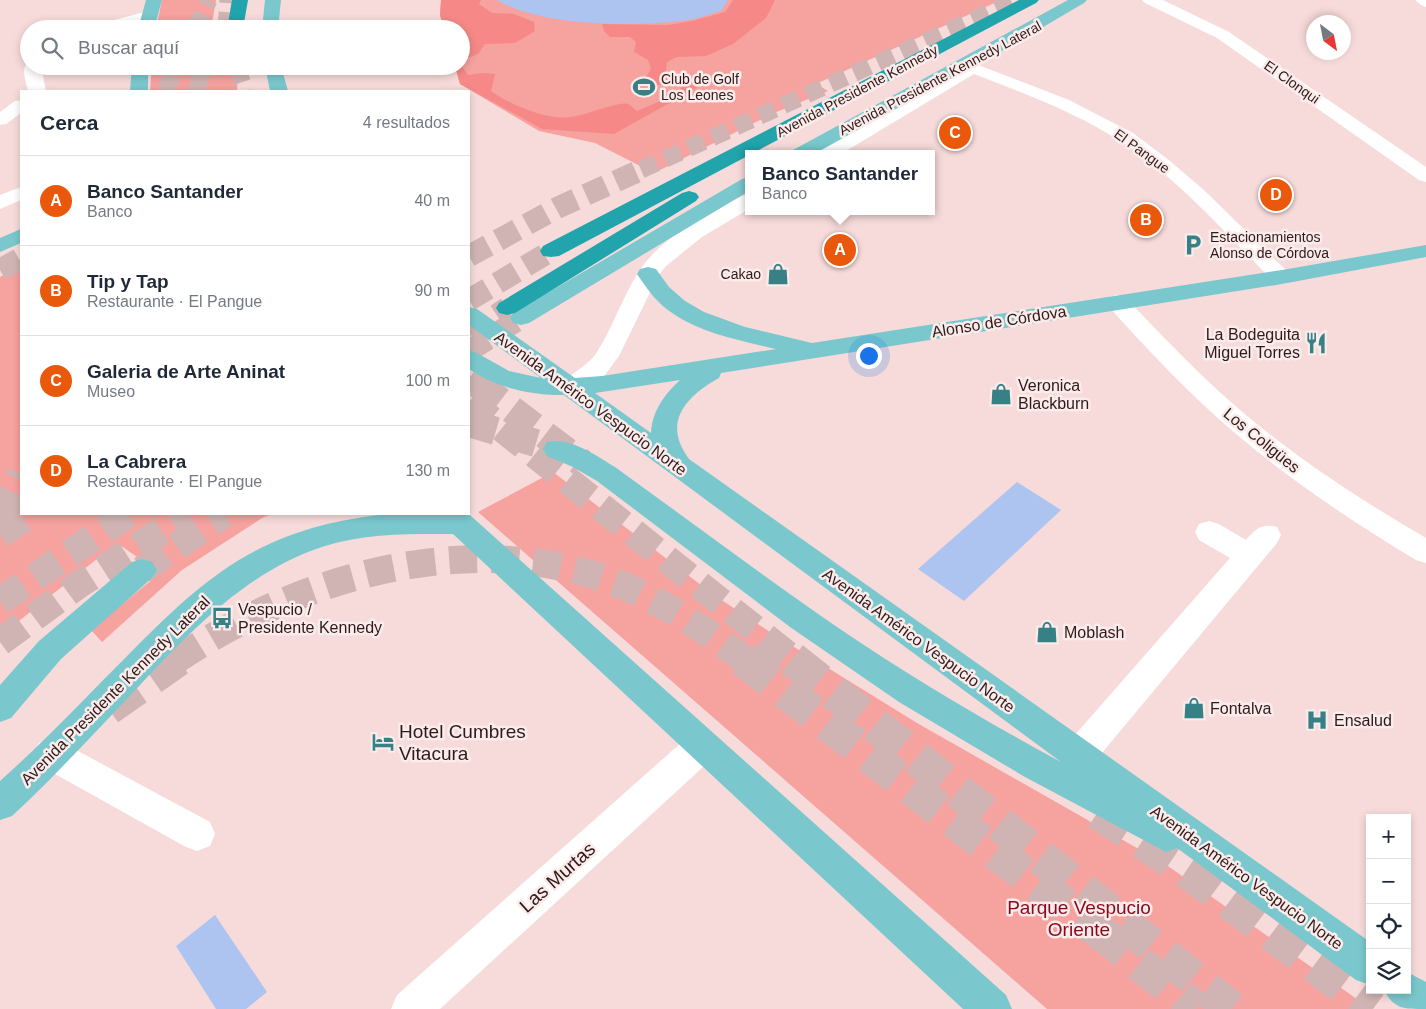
<!DOCTYPE html>
<html lang="es">
<meta charset="utf-8">
<style>
:root{--surface:#fff;--page:#f6f6f7;--text:#1f2937;--muted:#747a83;--line:#e0e1e3;--accent:#ea580c}
body{margin:0;font-family:Arial,sans-serif;background:var(--page);color:var(--text)}
.controls{position:absolute;right:15px;bottom:15px;display:grid;overflow:hidden;border-radius:0px;box-shadow:0 2px 8px #0003}
.controls button{width:45px;height:45px;display:grid;place-items:center;padding:0;border:0;border-bottom:1px solid var(--line);background:var(--surface);color:var(--text);font:25px sans-serif}
.compass{position:absolute;left:1306px;top:15px;width:45px;height:45px;border-radius:50%;background:var(--surface);box-shadow:0 2px 8px #0003;rotate:148deg}
.you{position:absolute;left:868px;top:355px;width:18px;height:18px;margin:-12px;border:4px solid #fff;border-radius:50%;background:#1a73e8;box-shadow:0 0 0 8px #1a73e833}
.badge{display:grid;place-items:center;width:32px;height:32px;border-radius:50%;background:var(--accent);color:#fff;font-size:16px;font-weight:700}
.pin{position:absolute;translate:-50% -50%;border:2px solid #fff;box-shadow:0 1px 5px #0006}
.popup{position:absolute;left:745px;top:150px;width:190px;height:65px;box-sizing:border-box;display:grid;place-content:center;border-radius:0px;background:var(--surface);filter:drop-shadow(0 1px 4px #0005);font-size:16px;white-space:nowrap;color:var(--muted)}
.popup b{font-size:19px;color:var(--text)}
.popup::after{content:'';position:absolute;left:50%;top:100%;margin-left:-10px;border:10px solid transparent;border-top-color:var(--surface)}
.list{margin:0;padding:0;list-style:none}
h2{display:flex;justify-content:space-between;align-items:center;height:65px;margin:0;padding:0 20px;font-size:21px}
h2 small{font-size:16px;font-weight:400;color:var(--muted)}
.list li{display:grid;grid-template-columns:32px 1fr auto;gap:15px;align-items:center;box-sizing:border-box;height:90px;padding:0 20px;border-top:1px solid var(--line)}
.list b{display:block;font-size:19px;white-space:nowrap}
.list p{margin:0;font-size:16px;white-space:nowrap;color:var(--muted)}
.list em{font-size:16px;font-style:normal;color:var(--muted)}
.icon{flex:none;width:28px;height:28px;fill:none;stroke:currentColor;stroke-width:2;stroke-linecap:round;stroke-linejoin:round}
.map{position:relative;flex:none;width:1426px;height:1009px;overflow:hidden}
.search{position:absolute;background:var(--surface);box-shadow:0 2px 8px #0003;left:20px;top:20px;width:450px;height:55px;display:flex;align-items:center;gap:12px;box-sizing:border-box;padding:0 18px;border-radius:28px;color:var(--muted);font-size:19px}
.panel{position:absolute;background:var(--surface);box-shadow:0 2px 8px #0003;left:20px;top:90px;width:450px;height:425px;border-radius:0px}
.map>svg:first-child{display:block}
.green{fill:#f6a29f}
.forest{fill:#f68987}
.water{fill:#acc4ef}
.lines{fill:none;stroke-linecap:round;stroke-linejoin:round}
.major-tunnel-far1{stroke:#cfb4b3;stroke-width:22;stroke-dasharray:22 11;stroke-linecap:butt}
.major-tunnel{stroke:#cfb4b3;stroke-width:28;stroke-dasharray:28 14;stroke-linecap:butt}
.highway-tunnel-far3{stroke:#cfb4b3;stroke-width:17;stroke-dasharray:17 9;stroke-linecap:butt}
.highway-tunnel-far2{stroke:#cfb4b3;stroke-width:22;stroke-dasharray:22 11;stroke-linecap:butt}
.highway-tunnel-far1{stroke:#cfb4b3;stroke-width:28;stroke-dasharray:28 14;stroke-linecap:butt}
.highway-tunnel{stroke:#cfb4b3;stroke-width:35;stroke-dasharray:35 18;stroke-linecap:butt}
.minor{fill:#fff;fill-rule:evenodd}
.major{fill:#7ac8cd;fill-rule:evenodd}
.highway{fill:#22a4ac;fill-rule:evenodd}
.labels{text-anchor:middle;stroke-width:5;stroke-linejoin:round;paint-order:stroke}
.far-street-label{font-size:14px;fill:#311919;stroke:#faeceb}
.far-poi-label{font-size:14px;fill:#311919;stroke:#faeceb;text-anchor:start}
.street-label{font-size:16px;fill:#311919;stroke:#faeceb}
.poi-label{font-size:16px;fill:#311919;stroke:#faeceb;text-anchor:start}
.near-poi-label{font-size:19px;fill:#311919;stroke:#faeceb;text-anchor:start}
.near-street-label{font-size:19px;fill:#311919;stroke:#faeceb}
.near-park-label{font-size:19px;fill:#8a071e;stroke:#faeceb}
</style>
<div class="map">
<svg width="1426" height="1009" viewBox="0 0 1426 1009">
<rect width="100%" height="100%" fill="#f7dbda"/>
<path class="green" d="M162,0H216L211,29H156Z
M441,0H1001L816,84L828,91L774,113L654,173L595,143L539,131L460,84L455,66H461V29H444L440,15Z
M152,66H238L237,91H150Z
M21,266V514H272L262,518L182,570L102,642L91,630L160,573L117,543L0,636V277Z
M553,472L714,595L773,634L917,723L1165,864L1371,1009H1047L478,512Z"/>
<path class="forest" d="M441,0H481L479,4L492,13L514,14L534,22L535,31L515,43L485,44L478,54L461,61V29H444L440,15Z
M733,0H775L766,18L733,44L706,56L677,57L667,62L666,71L674,79L667,85H649L645,78L651,69L648,60L634,52L636,42L630,37H610L604,31L602,24L668,25L692,21L725,12Z
M461,65L468,75L482,73L495,74L491,91C511,105 546,120 571,117C584,116 619,101 628,104C631,105 634,109 637,111L670,97L686,84L698,87L614,134L542,129L460,84L455,66Z"/>
<path class="water" d="M497,0H728L722,10C712,14 700,18 689,20C638,27 542,27 497,0Z
M1017,482L1061,510L964,601L918,569Z
M215,915L267,992L246,1009H216L176,946Z"/>
<g class="lines">
<path class="major-tunnel-far1" d="M469,351L521,318"/>
<path class="major-tunnel" d="M469,423L556,449
M142,570L224,514"/>
<path class="highway-tunnel-far3" d="M195,29L209,0
M226,29L228,0
M237,66L245,91
M165,91L177,66
M197,91L203,66
M641,170L1016,0"/>
<path class="highway-tunnel-far2" d="M469,256L559,207L643,169
M0,270L21,258
M469,300L551,251
M469,333L507,308
M469,378L479,386"/>
<path class="highway-tunnel-far1" d="M478,384L582,463
M469,402L794,660
M0,517L21,474
M0,534L31,514
M0,601L128,514
M0,642L81,583L188,514
M176,660C293,581 450,533 590,574C647,590 698,625 745,660"/>
<path class="highway-tunnel" d="M743,659L1113,942
M792,659L1232,1009
M108,708L178,659
M1098,812L1194,876L1373,1009
M1098,930L1196,1009"/>
<path class="minor" d="M1142,0H1163L1229,32L1426,167V182L1419,180L1217,38L1145,3Z
M1415,0H1426V7L1421,5Z
M149,11L155,13L157,16L155,19L117,29H89L91,26Z
M27,62H29V66H41L46,91H28C26,82 21,71 27,62Z
M973,63L1069,100L1133,133L1170,161L1205,191L1293,277L1290,282L1282,284L1274,282C1225,233 1178,178 1120,141C1075,112 1024,93 974,74L841,154H818L820,150L967,64Z
M21,100V113L6,124L0,125V112L15,101Z
M21,187V200L0,209V195Z
M749,194V209L702,237L666,266L658,276L619,356L602,379L580,394L571,396L562,394L559,388C568,373 587,368 597,352C613,327 622,298 638,273C661,236 706,216 742,196Z
M1117,295L1125,297C1166,340 1207,383 1253,421C1307,465 1366,503 1426,538V563L1416,560C1353,522 1291,481 1235,433C1190,395 1149,351 1109,307L1106,302L1109,297Z
M1209,521L1219,524L1246,540C1256,528 1262,523 1277,527L1281,535L1277,543L1091,766L1079,770L1067,766L1062,755L1067,744L1230,558L1199,540L1195,532L1199,524Z
M703,730L715,734L720,745L715,756L440,1009H391L397,995L691,734Z
M51,739L63,743L210,822L215,834L210,846L197,851L184,846L39,765L34,754L39,743Z"/>
<path class="major" d="M146,0H162L154,29H138Z
M265,0H281L278,29H262Z
M1068,0H1087L1084,3L1016,43L814,154H791L793,150L828,131Z
M132,66H148V91H130Z
M265,66H281L288,91H270Z
M749,177V191L529,323L521,325L513,323L510,318L513,313L742,179Z
M21,229V243L0,252V238Z
M1426,245V257L1282,284L721,373L719,378C685,397 662,423 689,459L1370,942V985L1356,980L1177,848L1166,852L1025,777L899,702L790,627L597,481L573,467L547,456L543,449L547,442C569,436 597,456 615,467C690,521 764,577 840,629C911,677 985,721 1061,762L564,395C530,395 497,388 469,369V350L477,353L509,371L541,378L469,325V307L477,309L575,378L602,376L776,349C734,339 682,330 653,296C647,289 642,281 637,274L640,269L648,267L656,269L669,287L685,301L704,312L745,327L812,343L1282,270ZM680,380C665,394 652,411 651,433L595,393Z
M390,514H468L471,516L1006,995L1012,1009H963L453,534C411,534 366,533 325,546C249,570 194,628 140,685C103,724 67,763 29,800L12,816L0,820V781C47,739 90,693 135,648C171,612 209,575 255,551C297,529 343,518 390,514Z
M142,559L152,562L157,570L152,578L61,659L11,718L0,722V685L39,641L132,562Z
M1407,972L1426,982V1009C1403,1009 1394,1009 1384,990H1407Z"/>
<path class="highway" d="M232,0H248L243,29H227Z
M1019,0H1039L1036,3L559,256L551,257L543,256L540,251L543,246Z
M689,191L696,193L699,197L696,201L515,313L507,315L499,313L496,308L499,303L682,193Z"/>
</g>
<defs>
<g id="stadium-bare" transform="scale(1.725)"><path d="M0-5a6.5 5 0 1 0 0 10a6.5 5 0 1 0 0-10ZM-3.5-1.8h7v3.6h-7Z" fill="#378085" stroke="#faeceb" stroke-width="2.5" paint-order="stroke"/></g>
<g id="parking-bare" transform="scale(1.725)"><path d="M-3.5-5.5H1a3.5 3.5 0 0 1 0 7H-1V5.5H-3.5ZM-1-3.4V-.6H.8a1.4 1.4 0 0 0 0-2.8Z" fill="#378085" stroke="#faeceb" stroke-width="2.5" paint-order="stroke"/></g>
<g id="shop-bare" transform="scale(1.725)"><path d="M-5-2.5h2.3a2.7 3.5 0 0 1 5.4 0H5L5.5 6h-11ZM-1.5-2.5h3a1.5 2.3 0 0 0-3 0Z" fill="#378085" stroke="#faeceb" stroke-width="2.5" paint-order="stroke"/></g>
<g id="restaurant-bare" transform="scale(1.725)"><path d="M-5-6h1v4h1v-4h1v4h1v-4h1v5L-1.5 .5V6h-2V.5L-5-1ZM5-6V6H3V1.5H1.5Q1.5-4 5-6Z" fill="#378085" stroke="#faeceb" stroke-width="2.5" paint-order="stroke"/></g>
<g id="bus-bare" transform="scale(1.725)"><path d="M-5-6H5V4H4V6H2V4H-2V6H-4V4H-5ZM-3.5-4V0h7V-4ZM-3.5 1.2v1.5H-2V1.2ZM2 1.2v1.5H3.5V1.2Z" fill="#378085" stroke="#faeceb" stroke-width="2.5" paint-order="stroke"/></g>
<g id="hospital-bare" transform="scale(1.725)"><path d="M-5-5h3v3.5h4V-5h3V5h-3V1.5h-4V5h-3Z" fill="#378085" stroke="#faeceb" stroke-width="2.5" paint-order="stroke"/></g>
<g id="hotel-bare" transform="scale(1.725)"><path d="M-6-4.5h1.5V1H6V5H4.5V3h-9V5H-6ZM-4 0a1.8 1.8 0 1 1 3.6 0ZM.5 0V-2.5h3Q6-2.5 6 0Z" fill="#378085" stroke="#faeceb" stroke-width="2.5" paint-order="stroke"/></g>
</defs>
<g fill-rule="evenodd">
<use href="#stadium-bare" x="644" y="87"/>
<use href="#parking-bare" x="1193" y="245"/>
<use href="#shop-bare" x="778" y="274"/>
<use href="#restaurant-bare" x="1316" y="343"/>
<use href="#shop-bare" x="1001" y="394"/>
<use href="#bus-bare" x="222" y="618"/>
<use href="#shop-bare" x="1047" y="632"/>
<use href="#shop-bare" x="1194" y="708"/>
<use href="#hospital-bare" x="1317" y="720"/>
<use href="#hotel-bare" x="383" y="742"/>
</g>
<g class="labels">
<g class="far-street-label">
<text transform="translate(940 78) rotate(-28)" y="5">Avenida Presidente Kennedy Lateral</text>
<text transform="translate(1292 82) rotate(35)" y="5">El Clonqui</text>
<text transform="translate(857 91) rotate(-28)" y="5">Avenida Presidente Kennedy</text>
<text transform="translate(1142 151) rotate(36)" y="5">El Pangue</text>
</g>
<g class="far-poi-label">
<text x="661" y="84">Club de Golf<tspan x="661" dy="16">Los Leones</tspan></text>
<text x="1210" y="242">Estacionamientos<tspan x="1210" dy="16">Alonso de Córdova</tspan></text>
<text x="761" y="279" text-anchor="end">Cakao</text>
</g>
<g class="street-label">
<text transform="translate(999 321) rotate(-9)" y="6">Alonso de Córdova</text>
<text transform="translate(591 403) rotate(36)" y="6">Avenida Américo Vespucio Norte</text>
<text transform="translate(1262 440) rotate(39)" y="6">Los Coligües</text>
<text transform="translate(919 640) rotate(36)" y="6">Avenida Américo Vespucio Norte</text>
<text transform="translate(115 690) rotate(-45)" y="6">Avenida Presidente Kennedy Lateral</text>
<text transform="translate(1247 877) rotate(36)" y="6">Avenida Américo Vespucio Norte</text>
</g>
<g class="poi-label">
<text x="1300" y="340" text-anchor="end">La Bodeguita<tspan x="1300" dy="18">Miguel Torres</tspan></text>
<text x="1018" y="391">Veronica<tspan x="1018" dy="18">Blackburn</tspan></text>
<text x="238" y="615">Vespucio /<tspan x="238" dy="18">Presidente Kennedy</tspan></text>
<text x="1064" y="638">Moblash</text>
<text x="1210" y="714">Fontalva</text>
<text x="1334" y="726">Ensalud</text>
</g>
<g class="near-poi-label">
<text x="399" y="738">Hotel Cumbres<tspan x="399" dy="22">Vitacura</tspan></text>
</g>
<g class="near-street-label">
<text transform="translate(557 877) rotate(-42)" y="7">Las Murtas</text>
</g>
<g class="near-park-label">
<text x="1079" y="914">Parque Vespucio<tspan x="1079" dy="22">Oriente</tspan></text>
</g>
</g>
</svg>
<div class="controls">
<button>+</button>
<button>−</button>
<button><svg class="icon" aria-label="locate" viewBox="0 0 24 24"><circle cx="12" cy="12" r="6"/><path d="M12 2v4M12 18v4M2 12h4M18 12h4"/></svg></button>
<button><svg class="icon" aria-label="layers" viewBox="0 0 24 24"><path d="M12 4l9 5-9 5-9-5zM3 14l9 5 9-5"/></svg></button>
</div>
<svg class="compass" viewBox="-18 -18 36 36"><path d="M0-13l5 13h-10z" fill="#e53935"/><path d="M0 13l5-13h-10z" fill="#747a83"/></svg>
<div class="you"></div>
<div class="pin badge" style="left:840px;top:250px">A</div>
<div class="popup"><b>Banco Santander</b>Banco</div>
<div class="pin badge" style="left:1146px;top:220px">B</div>
<div class="pin badge" style="left:955px;top:133px">C</div>
<div class="pin badge" style="left:1276px;top:195px">D</div>
<div class="search"><svg class="icon" aria-label="search" viewBox="0 0 24 24"><circle cx="10" cy="10" r="6"/><path d="M15 15l6 6"/></svg>Buscar aquí</div>
<section class="panel">
<h2>Cerca<small>4 resultados</small></h2>
<ul class="list">
<li><span class="badge">A</span><div><b>Banco Santander</b><p>Banco</p></div><em>40 m</em></li>
<li><span class="badge">B</span><div><b>Tip y Tap</b><p>Restaurante · El Pangue</p></div><em>90 m</em></li>
<li><span class="badge">C</span><div><b>Galeria de Arte Aninat</b><p>Museo</p></div><em>100 m</em></li>
<li><span class="badge">D</span><div><b>La Cabrera</b><p>Restaurante · El Pangue</p></div><em>130 m</em></li>
</ul>
</section>
</div>
